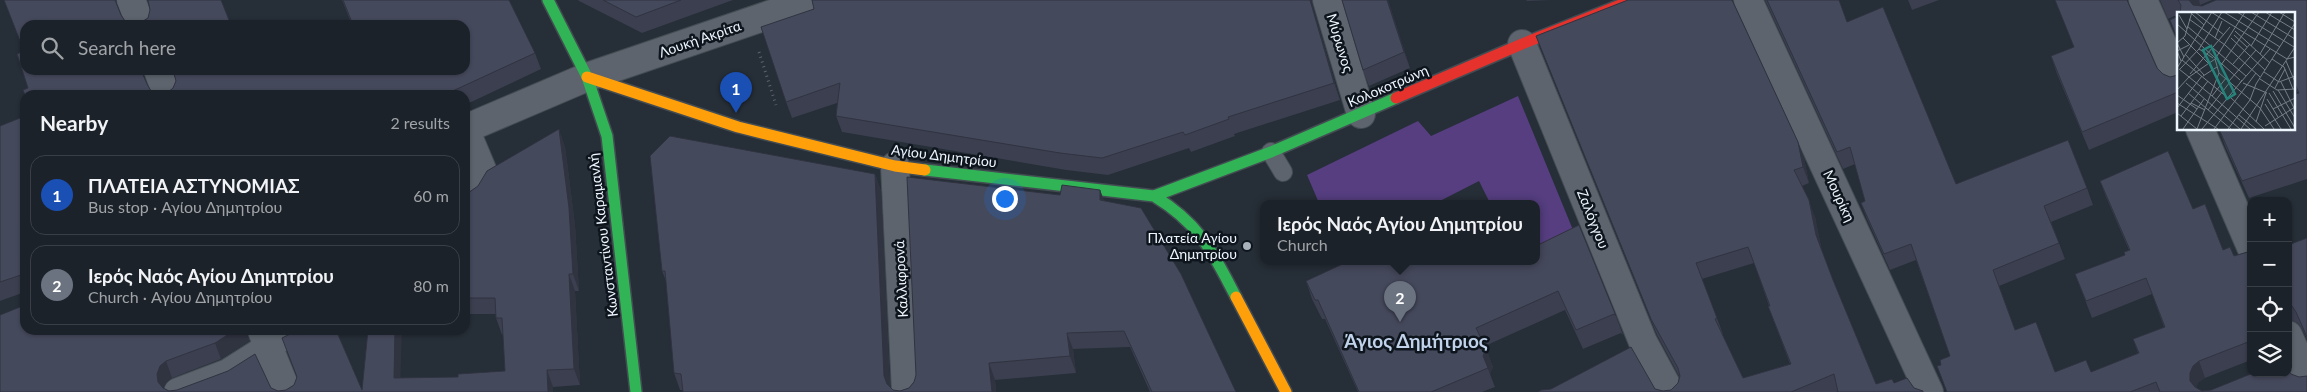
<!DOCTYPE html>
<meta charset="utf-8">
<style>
:root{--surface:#1c2229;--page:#292f35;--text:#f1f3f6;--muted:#a0a4a8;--line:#3a3f46;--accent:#2563eb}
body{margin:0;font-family:Lato,sans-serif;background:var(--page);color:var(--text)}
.controls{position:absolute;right:15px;bottom:15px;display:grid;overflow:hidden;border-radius:10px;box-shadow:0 1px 4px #0004}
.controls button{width:45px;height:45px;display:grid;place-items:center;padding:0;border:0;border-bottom:1px solid var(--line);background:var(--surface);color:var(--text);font:25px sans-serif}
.you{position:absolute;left:1004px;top:198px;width:18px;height:18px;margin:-12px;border:4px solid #fff;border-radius:50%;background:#1a73e8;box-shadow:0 0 0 8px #1a73e833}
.badge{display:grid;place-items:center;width:32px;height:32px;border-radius:50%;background:var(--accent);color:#fff;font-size:16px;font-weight:700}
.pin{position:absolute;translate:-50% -41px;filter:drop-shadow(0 1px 2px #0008)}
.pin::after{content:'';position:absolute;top:26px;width:18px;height:15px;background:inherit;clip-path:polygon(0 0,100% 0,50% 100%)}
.popup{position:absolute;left:1260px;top:200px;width:280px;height:65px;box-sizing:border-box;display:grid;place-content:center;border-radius:10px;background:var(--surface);filter:drop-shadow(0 1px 4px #0005);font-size:16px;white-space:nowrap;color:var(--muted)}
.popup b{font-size:19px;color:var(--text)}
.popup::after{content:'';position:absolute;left:50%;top:100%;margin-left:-10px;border:10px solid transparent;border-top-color:var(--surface)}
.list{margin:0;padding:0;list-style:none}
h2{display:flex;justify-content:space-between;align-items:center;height:65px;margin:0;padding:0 20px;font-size:21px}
h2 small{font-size:16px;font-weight:400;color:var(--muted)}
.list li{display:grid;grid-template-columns:32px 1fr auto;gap:15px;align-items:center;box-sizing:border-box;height:80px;margin:0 10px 10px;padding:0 10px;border:1px solid var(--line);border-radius:15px}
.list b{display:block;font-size:19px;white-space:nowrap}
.list p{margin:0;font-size:16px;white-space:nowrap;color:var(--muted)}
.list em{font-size:16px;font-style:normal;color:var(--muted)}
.icon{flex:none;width:28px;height:28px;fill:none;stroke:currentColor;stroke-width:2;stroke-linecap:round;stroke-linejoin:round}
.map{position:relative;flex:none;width:2307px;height:392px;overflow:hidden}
.search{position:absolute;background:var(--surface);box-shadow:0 1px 4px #0004;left:20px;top:20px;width:450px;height:55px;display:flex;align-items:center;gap:12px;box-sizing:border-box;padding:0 18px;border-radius:15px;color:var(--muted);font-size:19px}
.panel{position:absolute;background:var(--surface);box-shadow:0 1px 4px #0004;left:20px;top:90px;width:450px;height:245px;border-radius:15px}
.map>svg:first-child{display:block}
.green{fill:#563e80}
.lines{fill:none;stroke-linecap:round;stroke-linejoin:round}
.lane-casing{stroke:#444c53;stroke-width:20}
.street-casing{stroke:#444c53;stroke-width:30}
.fast-casing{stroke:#444c53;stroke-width:14}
.slow-casing{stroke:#444c53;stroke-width:14}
.jam-casing{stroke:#444c53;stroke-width:14}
.path{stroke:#5d646a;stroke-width:3;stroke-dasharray:1 4;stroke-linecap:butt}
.lane{stroke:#5d646d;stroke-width:18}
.street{stroke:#5d646d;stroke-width:28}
.fast{stroke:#30b455;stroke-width:11}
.slow{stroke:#ff9f0a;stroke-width:11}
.jam{stroke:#e5322d;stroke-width:11}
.wall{fill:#3b3f4f;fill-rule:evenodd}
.shaded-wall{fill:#303340}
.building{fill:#45495c;stroke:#303340;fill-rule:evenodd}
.poi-dot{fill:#a8b0b9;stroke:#0e151d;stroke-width:2}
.labels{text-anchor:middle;stroke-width:5;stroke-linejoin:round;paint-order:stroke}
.street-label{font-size:14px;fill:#eef6ff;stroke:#0e151d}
.poi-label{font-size:14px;fill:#eef6ff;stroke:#0e151d;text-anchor:end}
.district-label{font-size:19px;font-weight:bold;fill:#c0d3ea;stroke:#0e151d}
.inset-road{fill:none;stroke:#767e87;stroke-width:1}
.view{fill:#25837c;fill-opacity:0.15;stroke:#25837c;stroke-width:2.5}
.inset-edge{fill:none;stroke:#eef6ff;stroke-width:2.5}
</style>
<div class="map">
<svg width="2307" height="392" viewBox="0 0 2307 392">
<rect width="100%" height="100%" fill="#262e37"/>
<path class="green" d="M1518,96L1580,247L1536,261V203H1490L1479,181L1436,203H1319L1307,175L1418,121L1431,136Z"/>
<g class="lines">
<g class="lane-casing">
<path id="lane" d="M1271,152L1283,172"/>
</g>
<g class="street-casing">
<path id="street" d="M131,0L141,25
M1327,0L1361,114
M1748,0L1929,392
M2143,0L2178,79
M1522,44L1643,342L1670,392
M158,70L167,95
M465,129L587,77L813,0
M2200,129L2251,247
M895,166L906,392
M465,197L474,190L483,172L465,129
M262,331L287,392
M2288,335L2307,378
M178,392L228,373L258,354L291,330"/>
</g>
<g class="fast-casing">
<path id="fast" d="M548,0L587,77L607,136L636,392
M925,170L1154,196C1200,224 1212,251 1236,297
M1154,196L1271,152L1396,98"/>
</g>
<g class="slow-casing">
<path id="slow" d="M587,77L738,127L895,166L925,170
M1236,297L1286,392"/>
</g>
<g class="jam-casing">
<path id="jam" d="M1396,98L1522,44L1633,0"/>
</g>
<path class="path" d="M759,52L776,105"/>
<use href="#lane" class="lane"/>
<use href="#street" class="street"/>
<use href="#fast" class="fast"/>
<use href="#slow" class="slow"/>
<use href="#jam" class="jam"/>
</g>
<path class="wall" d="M4,0H117V4L121,15L125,21L132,24L140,23L148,18L150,10V5L148,0H221L231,25H25V70H143V75L147,84L151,91L158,94L167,93L173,88L176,81L173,70H465V25H352L342,0H509L535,53L541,69L465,105V95H25L23,90L28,88L17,54L24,51Z
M578,0H733L642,33L579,1Z
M812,0H1312V4L1340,100L1234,134L1235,136L1191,152L1189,148L1108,175L1066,170L842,132L836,116L837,103L792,118L786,102L814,9Z
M1388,0L1410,68L1369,86L1363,70Z
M1526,0H1551L1527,1Z
M1765,0H1839L1847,22L1956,184L2087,188L2093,205L2051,222L2065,259L1999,286L2015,330L2055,372H2091L2138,353L2133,339L2164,327L2152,294L2092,318L2075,274L2125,255L2129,250L2106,197L2100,181L2193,209L2223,250L2234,256L2251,251V360L2205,378L2198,383L2196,388L2202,391L2307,392H1947L1937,366L1941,365L1950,356L1916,260L1890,270L1867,219L1861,203L1865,201L1855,164L1843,169Z
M1908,0H1939L1912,10Z
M2055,0L2157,68L2163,74L2170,77L2178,75V112L2089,150L2057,74L2051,56L2074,47Z
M2160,0H2212L2200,5L2199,6H2202L2307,0V179L2249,198L2225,146L2219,129L2298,93L2293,83V14H2178V41L2170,20L2177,16H2174L2168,19Z
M1536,36L1804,158L1809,183L1802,186L1815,217L1822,251L1833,280L1876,384L1894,383L1914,388L1838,391L1836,392H1538L1655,389L1663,391L1671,390L1678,383L1679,376L1657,335ZM1754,263L1769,306H1768L1790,364L1743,378L1722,334H1723L1702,279Z
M25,116V292L0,301V126Z
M565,146L575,225L579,291H575L580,385L553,387V392H0L25,330H247L249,341L221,359L172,378L166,383L163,388L169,391L271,388L278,391L362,390L400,378L458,377L505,371L503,334L502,335L496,318V314H465V194Z
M875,174L881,191L890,387L893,390L900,391L909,388L1060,195L1100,190L1104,201L1236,392H1150L1130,347L1073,349L1076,373L995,380L996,392L680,390L674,373L666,281L662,271Z
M2307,238V339L2302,329L2298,323L2290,320H2288V245Z
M1538,245L1616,316L1623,335L1621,333L1583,349L1565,310L1485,346L1493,367L1490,374L1495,387L1482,392H1358L1325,319H1322L1312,299L1306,281Z"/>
<path class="shaded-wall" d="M1310,0H1312V4L1340,100L1334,83Z
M1387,0H1388L1410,68L1404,52Z
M2189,0H2199L2200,5L2195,12Z
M559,129L565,146L575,225L579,291L573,274Z
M1798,142L1804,158L1809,183L1803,167Z
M875,174L881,191L890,392L884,376Z
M1100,190L1106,206L1100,200Z
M1809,200L1815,217L1822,252L1816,235Z
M569,274L575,291L580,385L574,369Z
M235,330H247L249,341L221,359L215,343Z
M395,330H402L400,392L394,378Z
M1067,333L1073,349L1076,373L1070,356Z
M1486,348L1493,367L1490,374L1483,356Z
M166,361L172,378L166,383L163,390L158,382L157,374L160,366Z
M2199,361L2205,378L2198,383L2196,389L2190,381V373L2193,366Z
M989,363L995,380L996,392H992Z
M547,370L553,387V392H548Z"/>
<path class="building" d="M4,0H115L121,15L125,21L132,24L140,23L148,18L150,10L148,0H221L231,25H25V70H141L147,84L151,91L158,94L167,93L173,88L176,81L173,70H465V25H353L343,0H509L535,53L444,95H25L23,90L28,88L17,54L24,51Z
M603,0H681L636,17Z
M812,0H1310L1334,83L1228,117L1229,119L1185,135L1183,132L1102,158L1060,153L836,116L840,83L786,102L761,27L814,9Z
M1342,0H1387L1404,52L1363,70Z
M1628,0H1732L1798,142L1803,167L1794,170L1809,200L1816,235L1833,280L1876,384L1892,379L1894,383L1907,378L1914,388L1923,391V392H1838L1834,374L1791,392H1538L1541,390L1551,389L1631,347L1655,389L1663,391L1671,390L1678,383L1680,376L1678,368L1651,319L1536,36ZM1748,247L1770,306H1768L1791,364L1743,378L1715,319L1717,318L1696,263Z
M1767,0H1839L1847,22L1883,7L1956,184L2068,140L2087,188L2044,206L2059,243L1993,270L2015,330L2036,322L2055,372L2086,360L2091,372L2139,353L2133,339L2165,327L2146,278L2086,301L2075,274L2125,255L2124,252L2130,250L2100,181L2168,151L2193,209L2205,204L2223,250L2230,247L2234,256L2251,251V342H2248L2199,361L2193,366L2190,373V381L2195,387L2202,391L2211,390L2253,373H2288V370L2291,374L2299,377L2307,376V392H2160L2156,382L2130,392H1947L1937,366L1941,365L1940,360L1950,356L1911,244L1884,254L1861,203L1865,201L1850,147L1837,152Z
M2055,0H2127L2157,68L2163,74L2170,77L2178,75V92L2082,132L2051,56L2074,47Z
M2178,0H2189L2193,5L2202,6L2216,0H2307V159L2242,181L2219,129H2293V95L2299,93L2293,80V14H2180L2181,5Z
M2178,16V40L2170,20Z
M25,116V277L21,275L0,282V126Z
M559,129L569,208L573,274H569L574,369L547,370L548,392H0V315L25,305V330H235L215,343L166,361L160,366L157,374L158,382L163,388L169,391L177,390L228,371L255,354L271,388L278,391L286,390L294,385L297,377L282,338L298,330H336L362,390L368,330H395L394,378L458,377V374L505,371L502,318H496L495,298H465V194L468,193L478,186L487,171Z
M670,136L875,174L884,376L887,384L893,390L900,391L909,388L914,382L916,375L907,177L1060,195L1062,185L1100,190V200L1141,208L1181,274L1207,330L1236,392H1152L1124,331L1067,333L1070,356L989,363L992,392H683L681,374L674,373L665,271H662L650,156Z
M1579,225L1616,316L1614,314L1576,330L1558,291L1476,328L1486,348L1483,356L1488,368L1431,392H1359L1318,300H1315L1306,281L1349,261H1536V242L1538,245Z
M2307,238V337L2296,312L2292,306L2288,305V245Z"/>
<circle class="poi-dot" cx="1247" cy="246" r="5"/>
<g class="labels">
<g class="street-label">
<text transform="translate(700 39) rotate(-19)" y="5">Λουκή Ακρίτα</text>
<text transform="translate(1340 43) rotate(73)" y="5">Μύρωνος</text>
<text transform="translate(1388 86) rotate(-23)" y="5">Κολοκοτρώνη</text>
<text transform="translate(944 156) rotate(7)" y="5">Αγίου Δημητρίου</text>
<text transform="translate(1839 196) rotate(65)" y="5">Μουρίκη</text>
<text transform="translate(1593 219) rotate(68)" y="5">Ζαλόγγου</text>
<text transform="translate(603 235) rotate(-97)" y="5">Κωνσταντίνου Καραμανλή</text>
<text transform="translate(901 279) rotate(-93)" y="5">Καλλιφρονά</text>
</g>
<g class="poi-label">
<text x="1237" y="243">Πλατεία Αγίου<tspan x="1237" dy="16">Δημητρίου</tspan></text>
</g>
<g class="district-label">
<text x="1416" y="348">Άγιος Δημήτριος</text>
</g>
</g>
<g transform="translate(2177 12)">
<rect width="118" height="118" fill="#262e37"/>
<path class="inset-road" d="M18,0L47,23M34,0L110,47L118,45M47,0L103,35M60,0L117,35M74,0L118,27M88,0L118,18M102,0L118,10M15,2L27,13M2,3L10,17M12,7L48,33L83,65M0,12L63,68M10,14L69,64M58,19L93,51M57,23L70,35M6,26L32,52M38,26L45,9M54,26L88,58M0,31L8,24L15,0M0,31L7,45M74,34L95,0M22,37L36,46M8,42L27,63M83,42L108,0M95,47L107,55L116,77M5,48L51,86M4,49L0,39L12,33M109,49L118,70M56,52L73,32M44,53L82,0M0,56L35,0M3,57L22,37L45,0M87,60L102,70L118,64M42,61L83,96L97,117M13,62L53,15M26,64L40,55M83,67L100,78L118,77M65,68L63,71L93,37M52,69L79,38M104,70L118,98M9,71L63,117M66,71L90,81M98,76L108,57M0,78L12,65L2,57M101,78L118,106M96,79L118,116M11,81L54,117M92,81L114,117M0,83L20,97M34,83L73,117M34,83L12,65L38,47L68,0M35,84L49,66M52,84L87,117M90,87L101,105M0,91L41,117M14,91L28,98M88,92L104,117M0,96L25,64M96,97L118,86M31,98L53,70M0,101L20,117M62,103L79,117M4,104L31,69M79,110L89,81M88,114L118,95M6,117L27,87M20,117L42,61L38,47M25,117L63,71M37,117L79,61M51,117L73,88L79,72L118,11M64,117L118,35"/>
<path class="view" d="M34,34L58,82L50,87L26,38Z"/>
<rect width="118" height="118" class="inset-edge"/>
</g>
</svg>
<div class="controls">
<button>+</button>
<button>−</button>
<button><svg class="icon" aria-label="locate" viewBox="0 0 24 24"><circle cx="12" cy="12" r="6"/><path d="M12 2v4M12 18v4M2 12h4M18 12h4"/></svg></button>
<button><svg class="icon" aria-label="layers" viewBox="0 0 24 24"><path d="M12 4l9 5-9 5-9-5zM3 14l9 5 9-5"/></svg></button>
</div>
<div class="you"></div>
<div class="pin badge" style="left:736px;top:113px;background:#1a4fb4">1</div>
<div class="pin badge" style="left:1400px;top:322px;background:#6b7280">2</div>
<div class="popup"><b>Ιερός Ναός Αγίου Δημητρίου</b>Church</div>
<div class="search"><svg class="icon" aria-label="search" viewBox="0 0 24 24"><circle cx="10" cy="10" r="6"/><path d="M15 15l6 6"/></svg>Search here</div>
<section class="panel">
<h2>Nearby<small>2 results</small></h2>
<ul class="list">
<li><span class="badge" style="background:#1a4fb4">1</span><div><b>ΠΛΑΤΕΙΑ ΑΣΤΥΝΟΜΙΑΣ</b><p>Bus stop · Αγίου Δημητρίου</p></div><em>60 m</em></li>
<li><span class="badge" style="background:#6b7280">2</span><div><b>Ιερός Ναός Αγίου Δημητρίου</b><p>Church · Αγίου Δημητρίου</p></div><em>80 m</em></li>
</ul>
</section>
</div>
